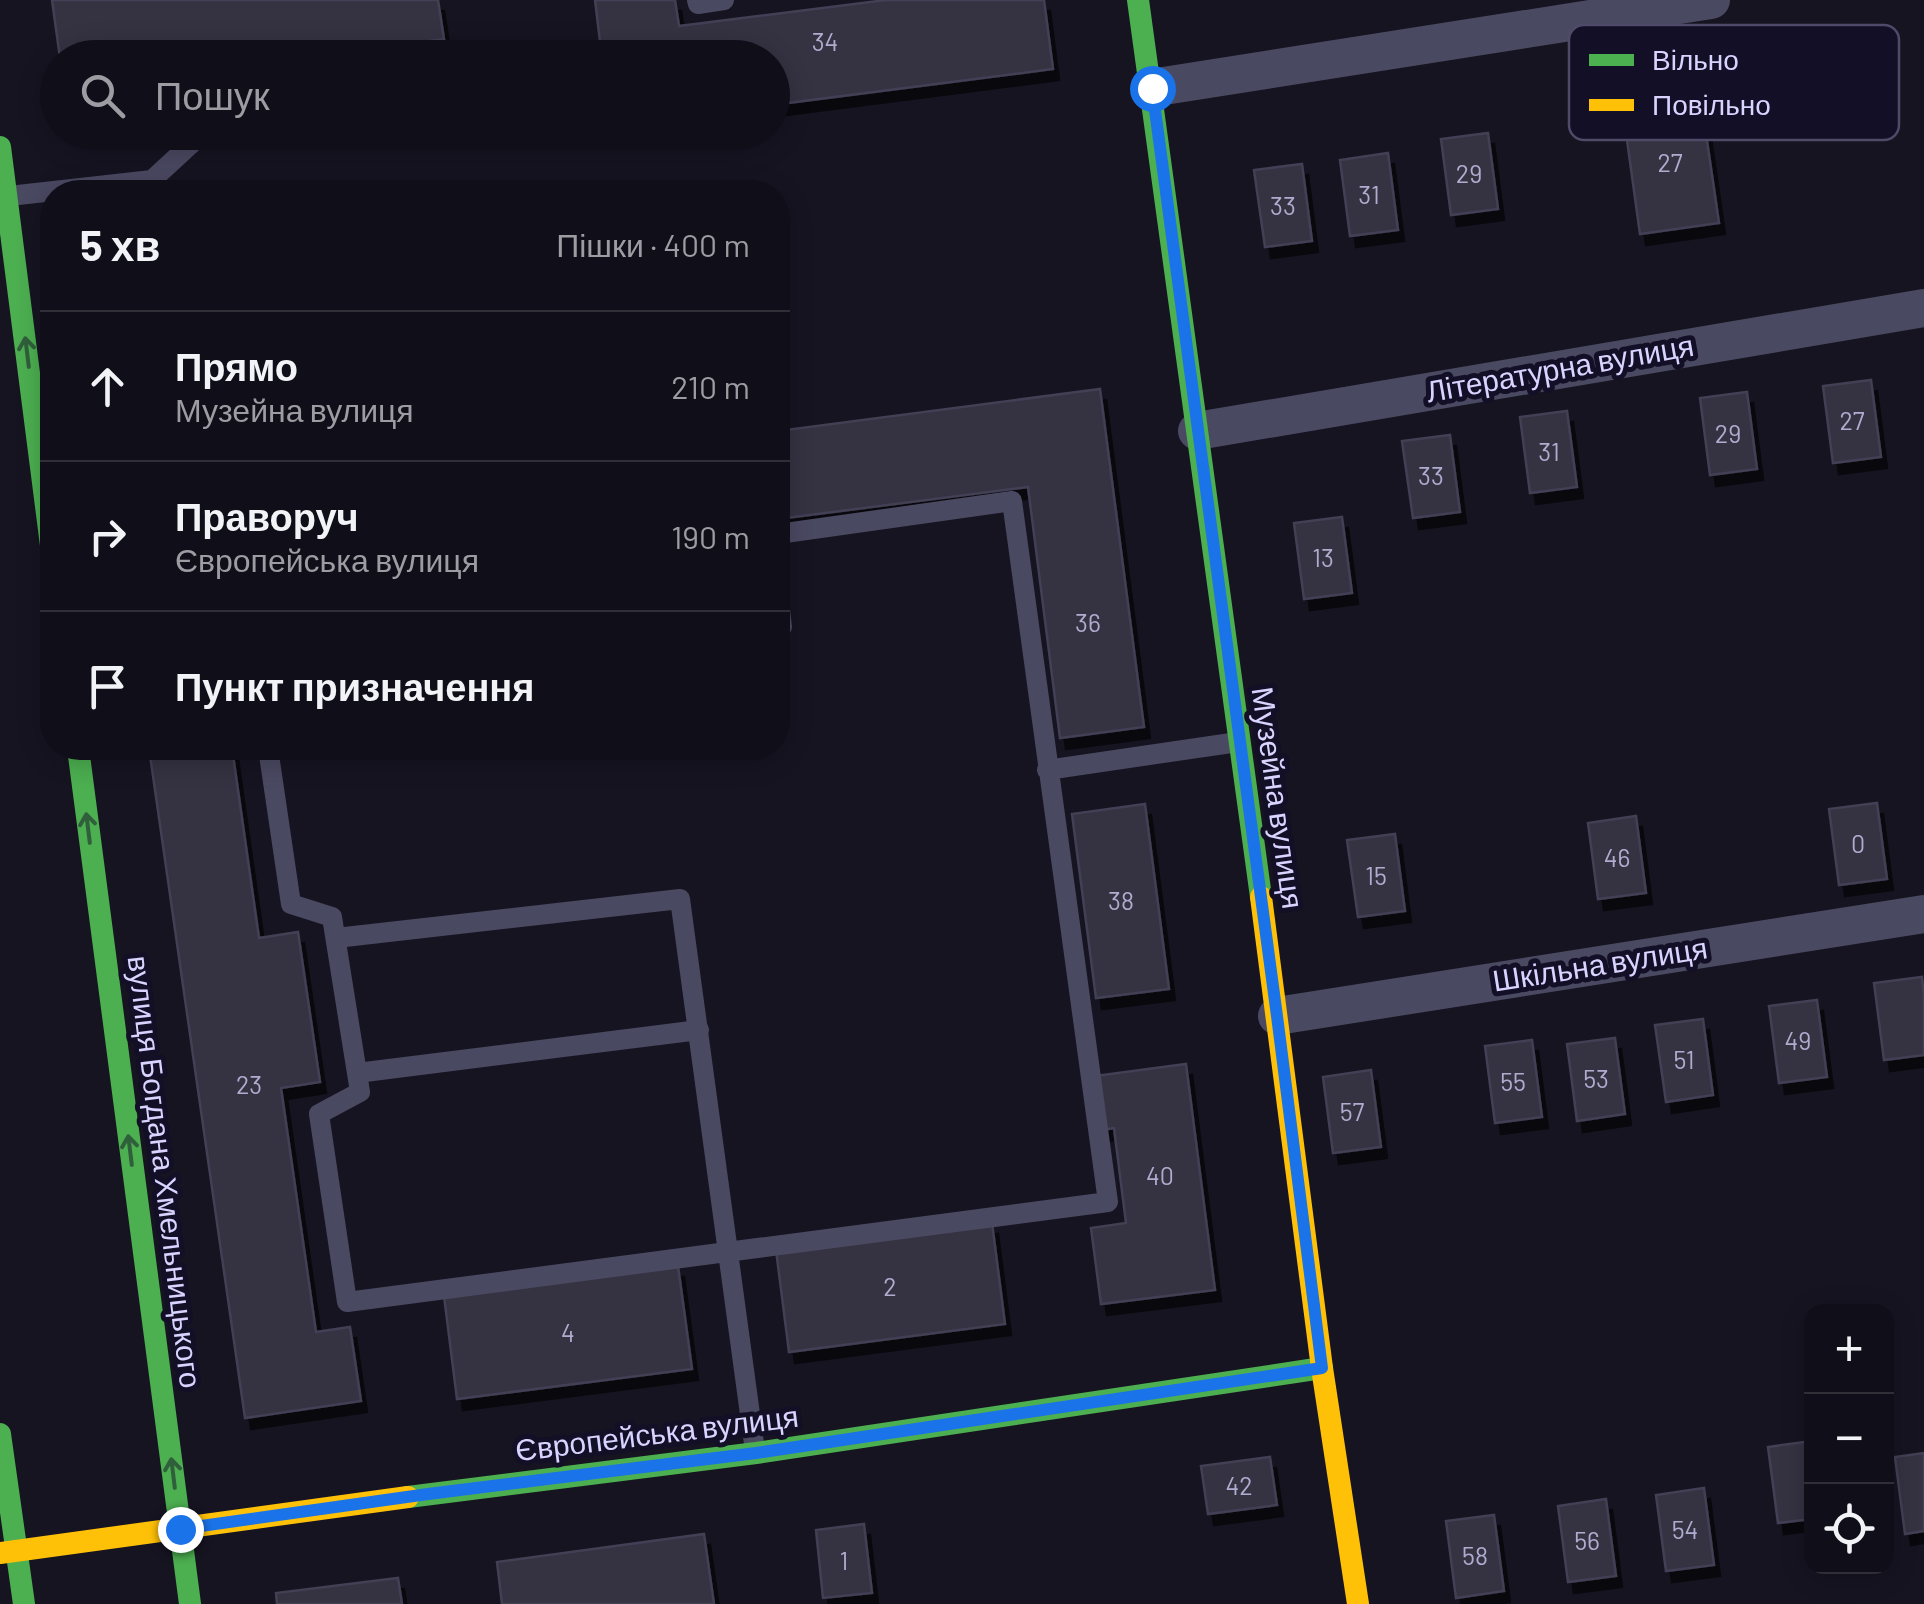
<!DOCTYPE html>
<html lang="uk">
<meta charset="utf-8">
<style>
:root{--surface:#100f19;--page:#1e1d26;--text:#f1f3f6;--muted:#9c9ca2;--line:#302f38}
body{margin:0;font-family:Barlow,sans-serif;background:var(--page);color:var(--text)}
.controls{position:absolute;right:30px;bottom:30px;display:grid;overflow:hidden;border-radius:20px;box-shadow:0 5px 25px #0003}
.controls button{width:90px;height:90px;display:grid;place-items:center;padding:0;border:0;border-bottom:2px solid var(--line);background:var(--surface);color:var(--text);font:50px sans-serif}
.stop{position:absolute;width:30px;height:30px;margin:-22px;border:8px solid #1a73e8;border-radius:50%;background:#fff}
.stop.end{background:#1a73e8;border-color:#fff;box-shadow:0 2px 10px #0008}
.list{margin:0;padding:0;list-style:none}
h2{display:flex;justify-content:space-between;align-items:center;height:130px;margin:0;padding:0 40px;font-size:42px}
h2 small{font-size:32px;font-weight:400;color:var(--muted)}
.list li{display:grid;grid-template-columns:65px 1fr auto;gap:30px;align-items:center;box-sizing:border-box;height:150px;padding:0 40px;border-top:2px solid var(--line)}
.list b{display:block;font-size:38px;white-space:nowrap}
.list p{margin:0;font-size:32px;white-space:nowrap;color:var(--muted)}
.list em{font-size:32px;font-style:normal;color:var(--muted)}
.icon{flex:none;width:55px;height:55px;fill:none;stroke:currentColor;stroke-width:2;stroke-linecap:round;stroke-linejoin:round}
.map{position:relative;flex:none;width:1924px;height:1604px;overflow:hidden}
.search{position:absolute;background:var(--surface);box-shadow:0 5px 25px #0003;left:40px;top:40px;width:750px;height:110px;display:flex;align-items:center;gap:25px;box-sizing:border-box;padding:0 35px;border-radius:55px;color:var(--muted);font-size:38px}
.panel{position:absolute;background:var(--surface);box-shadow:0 5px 25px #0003;left:40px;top:180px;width:750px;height:580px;border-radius:40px}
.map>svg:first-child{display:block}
.building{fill:#343243;stroke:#433f54;stroke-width:2.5;filter:url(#shadow)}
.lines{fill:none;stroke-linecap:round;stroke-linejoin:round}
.lane{stroke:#4a4962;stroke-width:20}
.street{stroke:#4a4962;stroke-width:38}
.fast{stroke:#4caf50;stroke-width:22}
.slow{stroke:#ffc107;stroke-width:22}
.oneway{stroke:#305f3b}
.route{stroke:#1a73e8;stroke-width:12}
.labels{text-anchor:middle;stroke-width:10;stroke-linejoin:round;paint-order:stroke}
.number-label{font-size:25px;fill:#b0acd0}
.street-label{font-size:30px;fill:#d9d4ff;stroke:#130f26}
.key{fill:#130f26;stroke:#4e4a67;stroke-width:2.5}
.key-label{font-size:28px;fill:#d9d4ff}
</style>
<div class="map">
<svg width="1924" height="1604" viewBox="0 0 1924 1604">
<defs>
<filter id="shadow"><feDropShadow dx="6" dy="11" stdDeviation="0" flood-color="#0009"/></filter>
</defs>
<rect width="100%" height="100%" fill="#161421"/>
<path class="building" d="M52,0H438L444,39L306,58H60Z
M595,0H675L679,26L886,0H1044L1053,69L772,105V58H602Z
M1700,93L1719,223L1640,234L1622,104Z
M1488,133L1498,209L1451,215L1441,139Z
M1388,153L1398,230L1350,236L1340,160Z
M1302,164L1312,241L1265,247L1254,170Z
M1871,380L1881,457L1833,463L1823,386Z
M1100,389L1144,727L1060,738L1028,487L778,519V431Z
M1747,392L1757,469L1710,475L1700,398Z
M1567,411L1577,487L1530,493L1520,417Z
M1450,435L1460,512L1413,518L1402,441Z
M1342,517L1352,593L1304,599L1294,523Z
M149,748H232L259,938L298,932L320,1082L281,1088L316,1332L350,1327L361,1401L245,1418Z
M1877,803L1887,879L1839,885L1829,809Z
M1145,804L1169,989L1096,998L1072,814Z
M1636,816L1646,893L1598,899L1588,823Z
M1395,834L1405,911L1358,917L1347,840Z
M1922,977L1924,996V1055L1884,1060L1874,983Z
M1817,1000L1827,1077L1779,1083L1769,1006Z
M1703,1019L1713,1095L1666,1102L1655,1025Z
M1615,1038L1625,1114L1577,1121L1567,1044Z
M1532,1040L1542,1117L1495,1123L1485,1046Z
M1186,1064L1215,1290L1101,1304L1091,1228L1126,1223L1114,1128L1102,1130L1095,1076Z
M1371,1070L1381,1147L1333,1153L1323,1077Z
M992,1223L1005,1324L789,1352L776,1250Z
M678,1266L692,1369L457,1399L444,1296Z
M1812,1441V1519L1778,1523L1768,1447Z
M1924,1453V1531L1905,1534L1895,1457Z
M1270,1457L1277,1505L1208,1514L1201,1466Z
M1704,1488L1714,1565L1666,1571L1656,1495Z
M1606,1499L1616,1576L1568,1582L1558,1506Z
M1494,1515L1504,1591L1456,1598L1446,1521Z
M864,1524L872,1593L823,1598L816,1530Z
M704,1534L714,1604H502L497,1562Z
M398,1578L402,1604H277L276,1593Z"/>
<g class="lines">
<path class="lane" d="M697,0L698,4L724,0
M9,196L152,180L204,132
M778,593L782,627
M268,748L291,904L332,917L360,1092L319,1114L347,1302L1108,1202L1012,501L778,534
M1047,770L1238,742
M336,938L680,899L755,1451
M357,1073L699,1030"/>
<path class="street" d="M1151,88L1711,0
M1197,431L1924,308
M1277,1016L1924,914"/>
<path class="fast" d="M1138,0L1261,897
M0,147L52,553
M78,748L190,1604
M0,1434L24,1604
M408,1497L756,1453L1322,1368"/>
<path class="slow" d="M1261,897L1322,1368L1358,1604
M0,1553L408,1497"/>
</g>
<defs><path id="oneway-shaft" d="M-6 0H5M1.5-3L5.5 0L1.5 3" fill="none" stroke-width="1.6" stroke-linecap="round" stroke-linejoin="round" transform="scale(2.5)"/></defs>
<g class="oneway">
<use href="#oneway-shaft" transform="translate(27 352) rotate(-97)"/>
<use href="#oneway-shaft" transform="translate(88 828) rotate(-97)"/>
<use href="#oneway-shaft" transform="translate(130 1150) rotate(-97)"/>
<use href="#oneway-shaft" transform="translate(173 1473) rotate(-97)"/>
</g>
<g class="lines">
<path class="route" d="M180,1529L428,1494L756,1453L1322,1368L1277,1016L1152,88"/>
</g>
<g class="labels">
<g class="number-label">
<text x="825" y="51">34</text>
<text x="1670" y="172">27</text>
<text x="1469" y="183">29</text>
<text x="1369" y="204">31</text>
<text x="1283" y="215">33</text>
<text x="1852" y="430">27</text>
<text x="1728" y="443">29</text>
<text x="1549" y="461">31</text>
<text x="1431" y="485">33</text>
<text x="1323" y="567">13</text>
<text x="1088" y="632">36</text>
<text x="1858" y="853">0</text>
<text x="1617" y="867">46</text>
<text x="1376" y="885">15</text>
<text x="1121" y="910">38</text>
<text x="1798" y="1050">49</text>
<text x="1684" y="1069">51</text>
<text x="1596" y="1088">53</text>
<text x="1513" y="1091">55</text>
<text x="249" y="1094">23</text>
<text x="1352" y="1121">57</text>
<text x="1160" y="1185">40</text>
<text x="890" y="1296">2</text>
<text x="568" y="1342">4</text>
<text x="1239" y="1495">42</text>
<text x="1685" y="1539">54</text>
<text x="1587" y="1550">56</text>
<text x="1475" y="1565">58</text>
<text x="844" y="1570">1</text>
</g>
<g class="street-label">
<text transform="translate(1560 369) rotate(-10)" y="10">Літературна вулиця</text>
<text transform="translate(1277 798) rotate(82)" y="10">Музейна вулиця</text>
<text transform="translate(1600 965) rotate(-9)" y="10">Шкільна вулиця</text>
<text transform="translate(164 1172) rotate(83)" y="10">вулиця Богдана Хмельницького</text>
<text transform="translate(657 1434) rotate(-7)" y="10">Європейська вулиця</text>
</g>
</g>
<rect x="1569" y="25" width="330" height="115" rx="15" class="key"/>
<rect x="1589" y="54" width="45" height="12" fill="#4caf50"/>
<rect x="1589" y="99" width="45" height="12" fill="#ffc107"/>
<g class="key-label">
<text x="1652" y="70">Вільно</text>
<text x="1652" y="115">Повільно</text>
</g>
</svg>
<div class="controls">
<button>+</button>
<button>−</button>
<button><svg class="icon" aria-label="locate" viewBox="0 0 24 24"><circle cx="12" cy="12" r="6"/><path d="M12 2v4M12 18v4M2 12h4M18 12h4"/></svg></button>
</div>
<div class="stop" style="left:1152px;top:88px"></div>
<div class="stop end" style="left:180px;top:1529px"></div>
<div class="search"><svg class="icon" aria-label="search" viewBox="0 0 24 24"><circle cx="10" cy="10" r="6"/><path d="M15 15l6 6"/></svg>Пошук</div>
<section class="panel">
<h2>5 хв<small>Пішки · 400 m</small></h2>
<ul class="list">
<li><svg class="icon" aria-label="ahead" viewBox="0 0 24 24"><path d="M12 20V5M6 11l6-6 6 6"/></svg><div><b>Прямо</b><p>Музейна вулиця</p></div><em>210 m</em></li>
<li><svg class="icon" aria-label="right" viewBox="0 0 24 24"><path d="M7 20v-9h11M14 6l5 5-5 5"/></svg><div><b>Праворуч</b><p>Європейська вулиця</p></div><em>190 m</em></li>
<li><svg class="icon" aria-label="arrive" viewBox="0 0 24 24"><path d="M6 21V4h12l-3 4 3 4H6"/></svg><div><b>Пункт призначення</b></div></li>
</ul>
</section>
</div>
